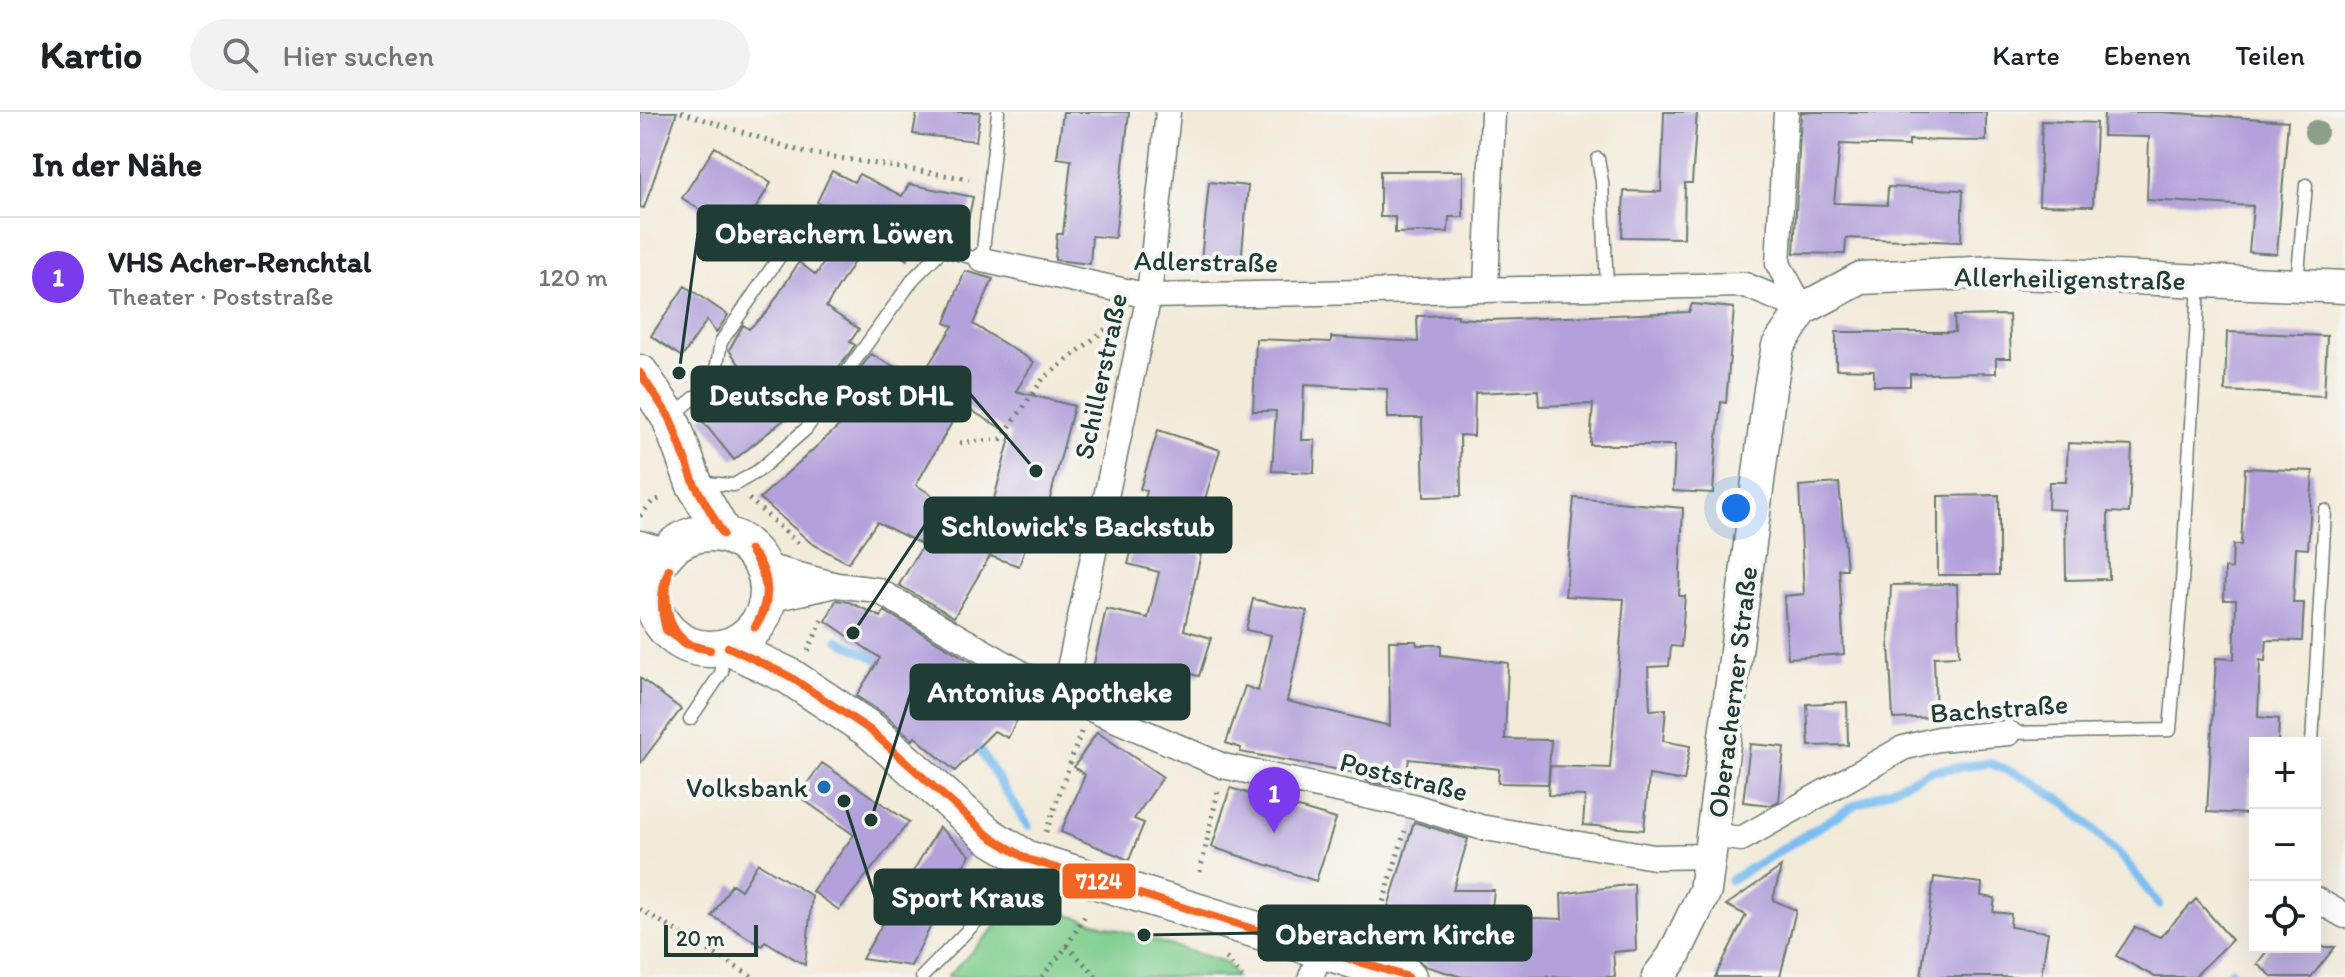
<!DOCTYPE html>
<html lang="de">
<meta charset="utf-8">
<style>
:root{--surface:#fff;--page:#f2f2f2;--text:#202124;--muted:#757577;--line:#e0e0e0;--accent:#7c3aed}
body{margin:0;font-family:Itim,sans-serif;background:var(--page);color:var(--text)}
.controls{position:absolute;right:24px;bottom:24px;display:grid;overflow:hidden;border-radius:0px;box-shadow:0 8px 32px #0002}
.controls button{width:72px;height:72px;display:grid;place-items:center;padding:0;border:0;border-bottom:2px solid var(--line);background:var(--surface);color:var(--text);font:40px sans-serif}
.scale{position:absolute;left:24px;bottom:20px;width:94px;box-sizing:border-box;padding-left:8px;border:4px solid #1f3d34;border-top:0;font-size:22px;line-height:28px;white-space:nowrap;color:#1f3d34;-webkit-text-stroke:6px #f6f6f2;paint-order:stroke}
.you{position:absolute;left:1096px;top:396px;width:28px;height:28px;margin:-20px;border:6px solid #fff;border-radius:50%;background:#1a73e8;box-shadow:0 0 0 12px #1a73e833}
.badge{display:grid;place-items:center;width:52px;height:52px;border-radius:50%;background:var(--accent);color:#fff;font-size:26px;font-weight:700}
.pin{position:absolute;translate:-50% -66px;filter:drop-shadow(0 2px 4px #0008)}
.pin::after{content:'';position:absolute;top:42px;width:28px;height:24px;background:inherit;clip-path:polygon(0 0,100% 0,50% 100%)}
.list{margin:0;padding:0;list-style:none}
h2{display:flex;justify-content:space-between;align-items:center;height:104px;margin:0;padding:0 32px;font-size:34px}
h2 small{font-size:26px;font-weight:400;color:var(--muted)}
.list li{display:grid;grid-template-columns:52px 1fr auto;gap:24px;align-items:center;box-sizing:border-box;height:120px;padding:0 32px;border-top:2px solid var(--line)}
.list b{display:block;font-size:30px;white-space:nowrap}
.list p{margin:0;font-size:26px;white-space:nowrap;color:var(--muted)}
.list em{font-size:26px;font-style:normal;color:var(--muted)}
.icon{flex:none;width:44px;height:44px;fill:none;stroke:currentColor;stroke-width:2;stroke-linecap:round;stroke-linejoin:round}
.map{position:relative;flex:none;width:1705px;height:865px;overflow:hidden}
header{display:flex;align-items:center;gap:48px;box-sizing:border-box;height:112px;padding:0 40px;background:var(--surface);border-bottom:2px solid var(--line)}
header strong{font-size:38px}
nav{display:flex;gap:44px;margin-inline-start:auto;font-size:28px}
.search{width:560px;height:72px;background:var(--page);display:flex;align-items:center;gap:20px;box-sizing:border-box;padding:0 28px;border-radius:44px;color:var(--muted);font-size:30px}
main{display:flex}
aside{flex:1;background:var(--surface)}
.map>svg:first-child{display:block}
.green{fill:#7fce8e;stroke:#4f8661;stroke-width:2}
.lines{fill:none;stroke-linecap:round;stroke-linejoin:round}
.stream{stroke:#7bbdf1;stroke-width:9}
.building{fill:#b2a1da;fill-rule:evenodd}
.service-casing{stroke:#697a6e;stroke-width:15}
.minor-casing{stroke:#697a6e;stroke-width:27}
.tertiary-casing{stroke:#697a6e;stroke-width:35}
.secondary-casing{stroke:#697a6e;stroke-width:39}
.path{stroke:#697a6e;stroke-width:5;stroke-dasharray:2 6;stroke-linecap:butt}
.service{stroke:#fff;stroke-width:12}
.minor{stroke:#fff;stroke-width:24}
.tertiary{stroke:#fff;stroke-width:32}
.secondary{stroke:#fff;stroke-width:36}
.bus-1-casing{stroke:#f6f6f2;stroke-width:14}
.bus-1{stroke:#f26522;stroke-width:8}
.tree{fill:#8c9f8b}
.poi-dot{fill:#1f6fb2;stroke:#f6f6f2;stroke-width:3}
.labels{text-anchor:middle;stroke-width:8;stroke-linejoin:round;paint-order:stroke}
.street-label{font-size:28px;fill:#1f3d34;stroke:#f6f6f2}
.poi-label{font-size:28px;fill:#1f3d34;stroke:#f6f6f2;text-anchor:end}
.leader{fill:none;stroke:#1f3d34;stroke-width:3}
.callout-dot{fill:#1f3d34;stroke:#f6f6f2;stroke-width:3}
.callout{fill:#1f3d34;stroke:#1f3d34;stroke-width:3}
.callout-label{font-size:30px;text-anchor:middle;font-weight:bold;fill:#fff}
.line-badge{stroke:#f6f6f2;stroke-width:3}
.badge-label{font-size:22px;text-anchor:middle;font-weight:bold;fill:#fff}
</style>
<header>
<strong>Kartio</strong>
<div class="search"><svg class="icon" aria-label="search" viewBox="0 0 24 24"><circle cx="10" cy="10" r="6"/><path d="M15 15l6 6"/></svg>Hier suchen</div>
<nav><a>Karte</a><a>Ebenen</a><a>Teilen</a></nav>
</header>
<main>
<aside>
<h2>In der Nähe<small></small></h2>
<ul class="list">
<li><span class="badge">1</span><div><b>VHS Acher-Renchtal</b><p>Theater · Poststraße</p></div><em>120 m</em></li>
</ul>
</aside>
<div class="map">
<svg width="1705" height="865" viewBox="0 0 1705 865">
<rect width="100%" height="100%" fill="#f6f6f2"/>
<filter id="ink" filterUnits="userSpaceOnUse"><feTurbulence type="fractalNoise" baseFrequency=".0125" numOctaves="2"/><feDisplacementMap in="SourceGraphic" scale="16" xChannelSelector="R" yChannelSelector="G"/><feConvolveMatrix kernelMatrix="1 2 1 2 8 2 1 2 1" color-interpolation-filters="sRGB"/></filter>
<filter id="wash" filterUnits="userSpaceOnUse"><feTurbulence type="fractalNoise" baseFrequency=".006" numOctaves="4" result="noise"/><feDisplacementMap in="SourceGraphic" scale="32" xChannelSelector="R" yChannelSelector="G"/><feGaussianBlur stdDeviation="1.8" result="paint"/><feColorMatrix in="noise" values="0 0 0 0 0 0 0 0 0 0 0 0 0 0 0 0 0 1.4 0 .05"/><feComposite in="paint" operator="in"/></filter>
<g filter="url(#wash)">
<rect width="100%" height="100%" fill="#f3ebda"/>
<path class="green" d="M386,790L586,850L596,865H307L372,798Z"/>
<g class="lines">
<path class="stream" d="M198,528L249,553
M333,628L388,714
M1091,768L1215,693L1291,659L1350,651L1388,667L1430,694L1487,751L1519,793
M705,801L769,808
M1591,859L1597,865"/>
</g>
<g id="blocks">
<path class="building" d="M0,0H37L4,96L0,95Z
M277,0H340L336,29L273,22Z
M423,0H489L475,126L452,124L450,152L415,148L417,122H423L431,48L417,46Z
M1024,0H1057L1052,71H1045L1044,126L982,125L984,79L1021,80Z
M1161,0H1346V29L1269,28V34L1200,32L1194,91L1247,93L1248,75L1323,78L1321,130L1206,126L1205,142L1154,141Z
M1464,0H1522L1648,9L1637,142L1609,140L1613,94L1507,88L1509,25L1463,24Z
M1402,9L1456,11L1453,94L1399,93Z
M75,35L131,71L99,123L42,86Z
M192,59L214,70L219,62L262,84L269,72L333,85L326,118L285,112L267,148L230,124L186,195L219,217L210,230L215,233L186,274L94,348L60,306L111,269L89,238L103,213L109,217L127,200L159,150L176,163L210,108L177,90Z
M740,59H823V105H809L808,120L755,121V105H740Z
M569,70L608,74L601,152L561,148Z
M325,159L353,167L333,212L394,250L376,279L434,294L407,398L404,397L396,431L388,428L379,454L350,444L314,505L259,473L283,433L237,410L208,451L171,431L120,386L234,282L217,261L231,242L279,268L313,214L305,211ZM322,293L371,322L346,417L276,373Z
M45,174L88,203L76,221L67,208L42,245L11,224Z
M1052,192L1094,196L1086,291L1081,290L1076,336L1073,381L1033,379L1035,333H950L953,292L899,294L898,278L835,281L834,324L820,323L821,384L784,385L782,306H748L747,277L664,273L662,328H675L674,361L632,359L636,299H613L616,227L691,230V225L778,230L777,204L818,203V206L851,208L1049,200Z
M1369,203L1371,246H1356V261L1270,262V274H1234V258L1196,257V220H1315L1314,204Z
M1587,220L1687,224L1684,284L1585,279Z
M518,318L580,338L549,439L561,442L544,518L571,526L559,564L530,557L519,579L484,558L478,584L448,578L466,497L508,506L519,460L488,452L507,379L500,377Z
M1428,331L1492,334L1489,401L1468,400L1469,467L1426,468L1425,398L1408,397L1409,370H1426Z
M1605,356L1673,359L1668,437L1656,436L1653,491H1664L1662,529L1627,528L1625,549L1620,548L1618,605L1639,607L1638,631H1615V665L1610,664L1608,702L1567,700L1576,546L1594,547L1596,488H1584L1585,456L1592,457L1593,433H1601Z
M1199,371L1207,457H1199L1204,542L1148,546L1144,484L1164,482L1159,374Z
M1359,383V463H1298V384Z
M934,386L1043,396L1039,484H1045L1041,535L1031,534L1029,554L1008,555L1010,598L1026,597L1023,629L1050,634L1044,669L1009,663L1004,718L943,713L945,684L908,683L910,654L970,656L984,487L925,484Z
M1317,472L1319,544L1294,545L1296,605L1253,607L1249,530L1251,473Z
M613,487L667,499L647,589L750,614L749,529H776L777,533H801V543L868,551L865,627L911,628L908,672L858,671L859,657L769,647L764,675L740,672L727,669L728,663L600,640L601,636L586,631L605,574L618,579L631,523L606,518Z
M196,488L209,490L241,505L244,499L335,552L332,558L357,567L356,572L387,588L368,626L354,619L315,659L275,625L273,628L244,602L216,584L240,546L186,509Z
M0,566L41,597L0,652Z
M1207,590L1208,633L1169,634L1167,592Z
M457,620L523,665L494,707L504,711L489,748L421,720L445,663L434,655Z
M1110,632L1144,635L1139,689L1131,693L1103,690Z
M182,651L269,710L199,798L172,779L214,723L158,684Z
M590,676L696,707L676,769L572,735Z
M774,710L828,727L813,778H854L851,804L922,807L921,782L994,772L996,838L973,840L975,865H822L785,854L775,845L749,837L761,799L748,795Z
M299,715L330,743L310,775L271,854L222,847Z
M118,751L172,784L165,853L125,829L122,834L72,804L92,772L101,778Z
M1141,755L1133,788L1156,798L1140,865H1075L1106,803L1086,793Z
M1294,765L1342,771L1341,784L1355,786L1353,800L1371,802L1370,815L1408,820L1401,865H1281Z
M1556,787L1592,828L1554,865H1515L1476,844L1495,815L1520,825Z
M1630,835H1695L1671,865H1633L1617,852Z"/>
</g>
</g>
<g filter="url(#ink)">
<use href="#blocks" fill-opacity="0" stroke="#697a6e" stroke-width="2"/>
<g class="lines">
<g class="service-casing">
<path id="service" d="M958,47L962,70L967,175
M1657,171L1666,73
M32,304L74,270L81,230L164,109
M62,371L94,373L118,359L166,317L274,166L302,138L342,148L358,0
M50,607L82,560L78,537
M1369,621L1530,618L1542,471L1559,172
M1672,631L1685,399
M282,865L367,778L386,748"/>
</g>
<g class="minor-casing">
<path id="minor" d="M1146,0L1138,152L1163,197
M342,148L509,184L1105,173L1163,197
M846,177L853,0
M122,453L197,473L237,478L423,585L583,654L773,694L840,715L1014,745L1071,744
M128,488L191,474
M423,585L509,184L528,0
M1073,723L1101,727L1263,636L1298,627L1369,621
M1675,787L1705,804
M671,865L681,838"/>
</g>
<g class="tertiary-casing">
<path id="tertiary" d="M0,435L24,442
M0,463L11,479
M1018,865L1033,845L1065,779L1130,277L1138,234L1163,197L1221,166L1357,160L1705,175"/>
</g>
<g class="secondary-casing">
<path id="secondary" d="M0,261L30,306L54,371L83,422
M12 479a58 58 0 1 1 116 0a58 58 0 1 1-116 0Z
M88,535L149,564L230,618L349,724L387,747L768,865"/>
</g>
<path class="path" d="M41,0L163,40L329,67
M320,331L361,327L403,267L476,209
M109,387L161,434
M0,404L12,390L24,385
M168,539L184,504
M406,720L441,620
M560,760L578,679
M0,797L113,865
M734,820L765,719
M427,834L457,865
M586,846L602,865
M402,865L427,834L445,803"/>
<use href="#service" class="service"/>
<use href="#minor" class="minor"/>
<use href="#tertiary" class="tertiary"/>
<use href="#secondary" class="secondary"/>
<g class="bus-1-casing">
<path id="bus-1" d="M0,261L30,306L54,371L83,422
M110,438C131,459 133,492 115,515
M110,438C128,465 132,485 115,515
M29,457C24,482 24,519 51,533C56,536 64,536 70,538
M29,457C20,479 20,495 26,518L46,532L70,538
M88,535L149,564L230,618L349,724L387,747L768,865"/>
</g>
<use href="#bus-1" class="bus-1"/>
</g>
<circle class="tree" cx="1676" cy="20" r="12"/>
</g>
<circle class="poi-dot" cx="184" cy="675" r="8"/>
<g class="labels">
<g class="street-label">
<text transform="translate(566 149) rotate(1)" y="10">Adlerstraße</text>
<text transform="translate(1430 166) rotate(1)" y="10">Allerheiligenstraße</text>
<text transform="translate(460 264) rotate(-78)" y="10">Schillerstraße</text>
<text transform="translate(1092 580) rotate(-83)" y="10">Oberacherner Straße</text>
<text transform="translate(1359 596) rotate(-4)" y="10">Bachstraße</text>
<text transform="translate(764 664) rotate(14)" y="10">Poststraße</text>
</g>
<g class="poi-label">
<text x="168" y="685">Volksbank</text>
</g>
</g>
<path class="leader" d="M39 261L58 121M396 359L330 282M213 521L285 413M231 708L271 580M204 689L235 785M504 823L619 821"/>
<g class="callout-dot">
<circle cx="39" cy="261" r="8"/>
<circle cx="396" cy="359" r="8"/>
<circle cx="213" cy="521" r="8"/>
<circle cx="231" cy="708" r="8"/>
<circle cx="204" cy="689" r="8"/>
<circle cx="504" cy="823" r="8"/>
</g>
<g class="callout">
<rect x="58" y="94" width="271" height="54" rx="8"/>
<rect x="52" y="255" width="278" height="54" rx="8"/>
<rect x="285" y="386" width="306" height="54" rx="8"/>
<rect x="271" y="553" width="278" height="54" rx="8"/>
<rect x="235" y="758" width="185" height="54" rx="8"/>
<rect x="619" y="794" width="272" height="54" rx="8"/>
</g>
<g class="callout-label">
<text x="194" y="131">Oberachern Löwen</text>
<text x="191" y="293">Deutsche Post DHL</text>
<text x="438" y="424">Schlowick's Backstub</text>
<text x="410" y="590">Antonius Apotheke</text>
<text x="328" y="795">Sport Kraus</text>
<text x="755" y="832">Oberachern Kirche</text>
</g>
<rect class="line-badge" x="421" y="750" width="76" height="38" rx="8" fill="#f26522"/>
<g class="badge-label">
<text x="459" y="777">7124</text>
</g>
</svg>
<div class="controls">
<button>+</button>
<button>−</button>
<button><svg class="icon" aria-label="locate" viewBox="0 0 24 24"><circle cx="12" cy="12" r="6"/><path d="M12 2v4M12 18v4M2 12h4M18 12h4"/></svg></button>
</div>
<div class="scale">20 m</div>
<div class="you"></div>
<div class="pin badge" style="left:634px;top:721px">1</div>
</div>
</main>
